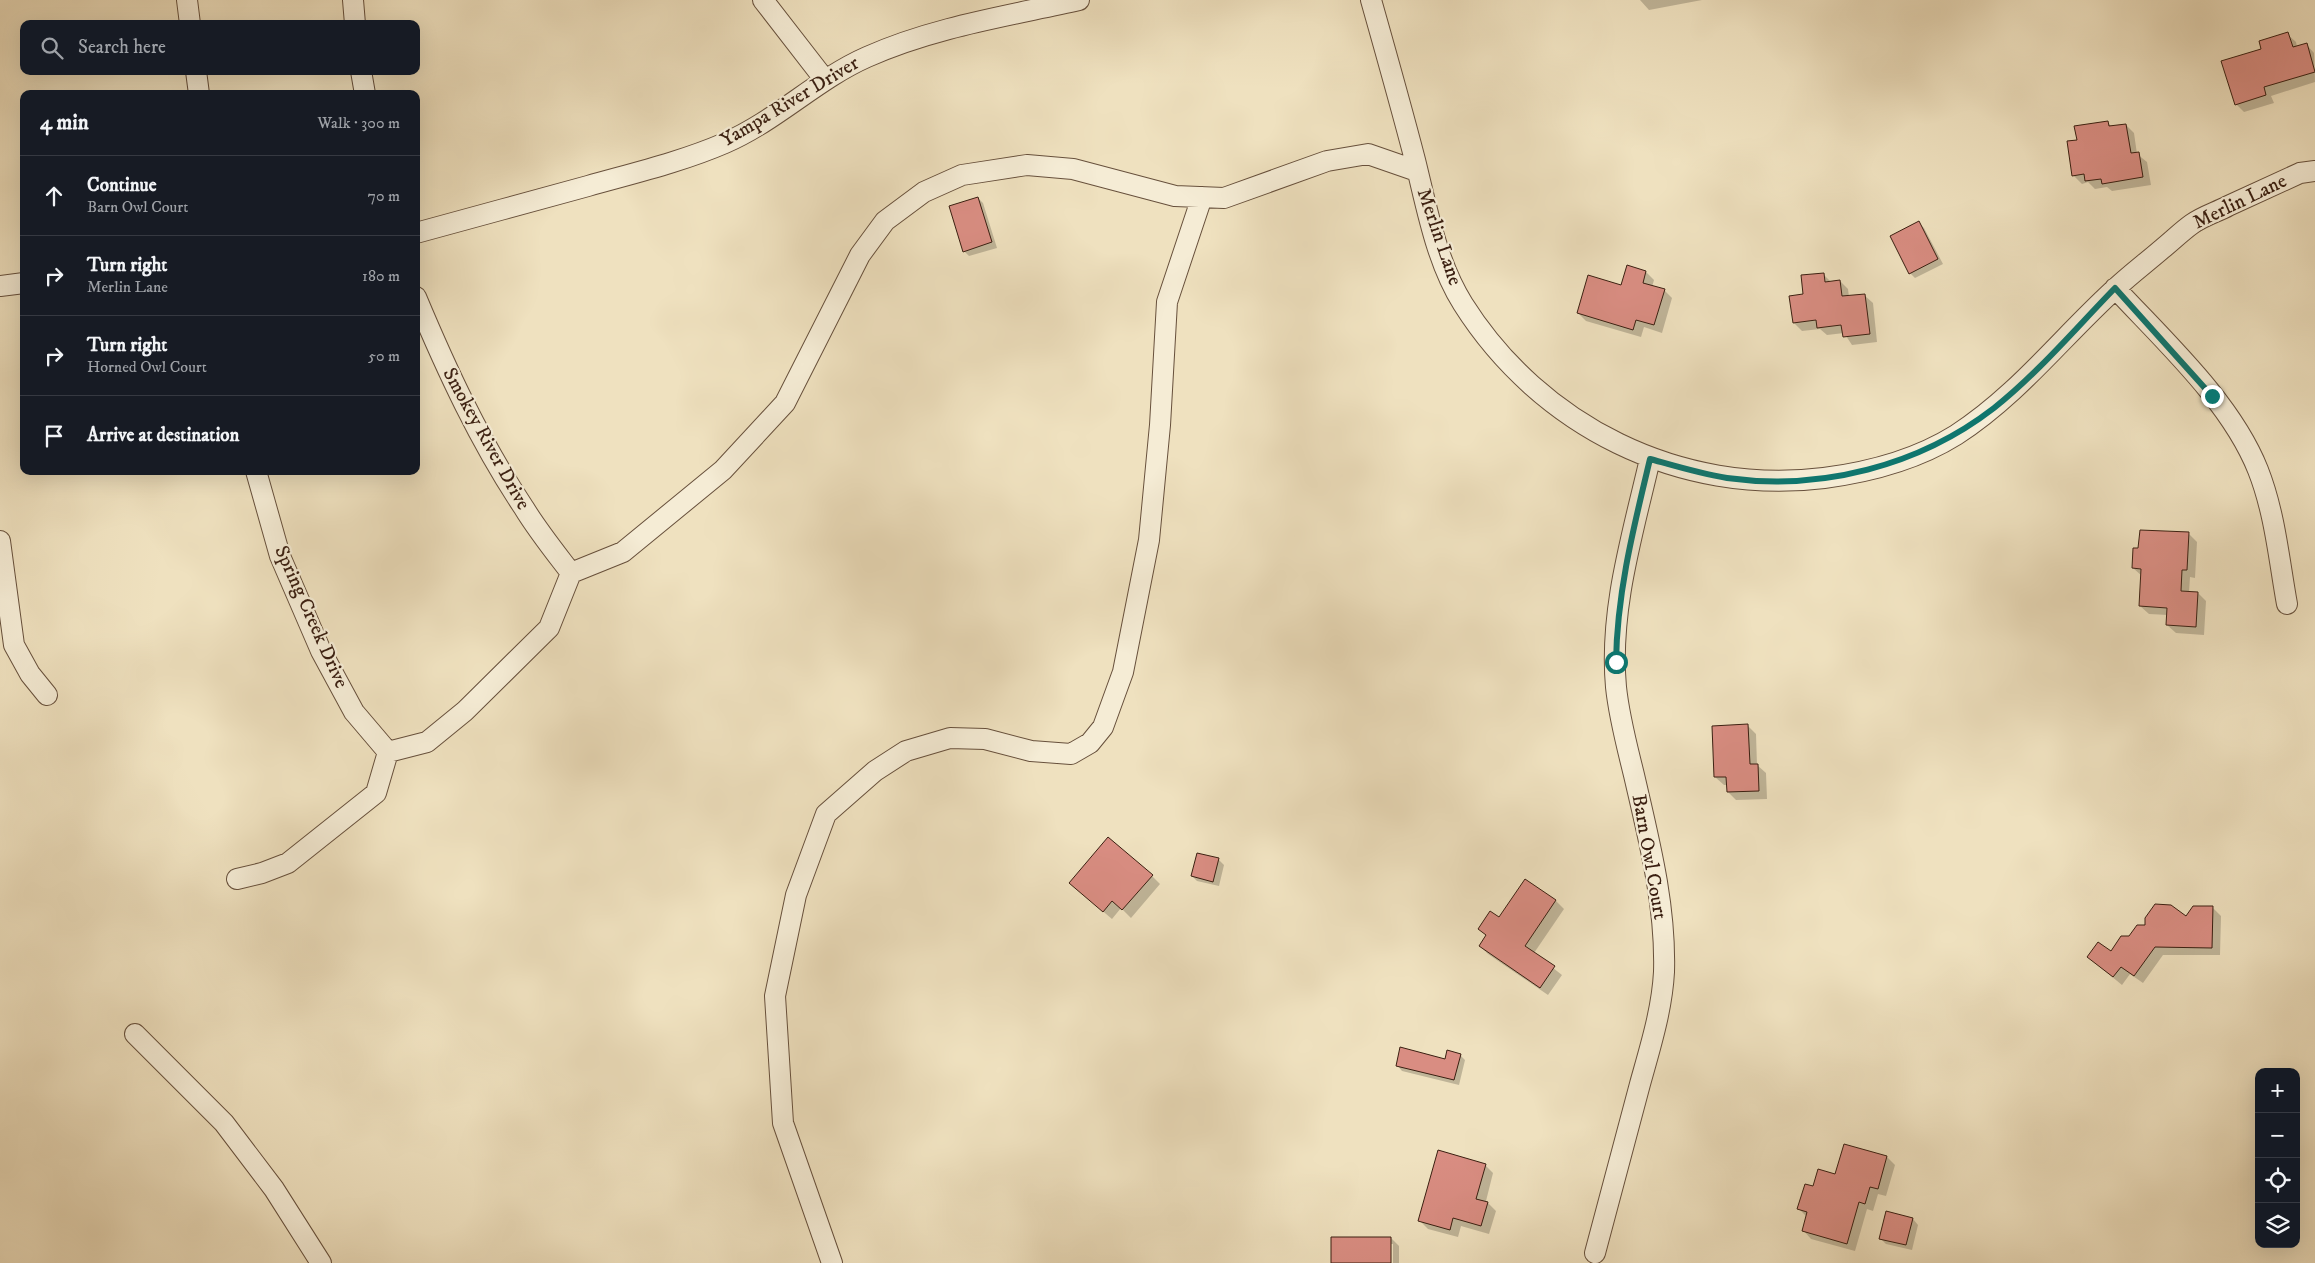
<!DOCTYPE html>
<meta charset="utf-8">
<style>
:root{--surface:#171b24;--page:#20242c;--text:#f1f3f6;--muted:#9ea1a6;--line:#363941}
body{margin:0;font-family:"IM FELL DW Pica",serif;background:var(--page);color:var(--text)}
.controls{position:absolute;right:15px;bottom:15px;display:grid;overflow:hidden;border-radius:10px;box-shadow:0 5px 20px #0002}
.controls button{width:45px;height:45px;display:grid;place-items:center;padding:0;border:0;border-bottom:1px solid var(--line);background:var(--surface);color:var(--text);font:25px sans-serif}
.stop{position:absolute;width:15px;height:15px;margin:-11px;border:4px solid #0f766e;border-radius:50%;background:#fff}
.stop.end{background:#0f766e;border-color:#fff;box-shadow:0 1px 5px #0008}
.list{margin:0;padding:0;list-style:none}
h2{display:flex;justify-content:space-between;align-items:center;height:65px;margin:0;padding:0 20px;font-size:21px}
h2 small{font-size:16px;font-weight:400;color:var(--muted)}
.list li{display:grid;grid-template-columns:32px 1fr auto;gap:15px;align-items:center;box-sizing:border-box;height:80px;padding:0 20px;border-top:1px solid var(--line)}
.list b{display:block;font-size:19px;white-space:nowrap}
.list p{margin:0;font-size:16px;white-space:nowrap;color:var(--muted)}
.list em{font-size:16px;font-style:normal;color:var(--muted)}
.icon{flex:none;width:28px;height:28px;fill:none;stroke:currentColor;stroke-width:2;stroke-linecap:round;stroke-linejoin:round}
.map{position:relative;flex:none;width:2315px;height:1263px;overflow:hidden}
.search{position:absolute;background:var(--surface);box-shadow:0 5px 20px #0002;left:20px;top:20px;width:400px;height:55px;display:flex;align-items:center;gap:12px;box-sizing:border-box;padding:0 18px;border-radius:10px;color:var(--muted);font-size:19px}
.panel{position:absolute;background:var(--surface);box-shadow:0 5px 20px #0002;left:20px;top:90px;width:400px;height:385px;border-radius:10px}
.map>svg:first-child{display:block}
.shadow{fill:#0003}
.building{fill:#d98d82;stroke:#3a1f11}
.lines{fill:none;stroke-linecap:round;stroke-linejoin:round}
.minor-casing{stroke:#67503c;stroke-width:22}
.minor{stroke:#f5ecd5;stroke-width:20}
.route{stroke:#0f766e;stroke-width:6}
.labels{text-anchor:middle;dominant-baseline:central;stroke-width:4.5;stroke-linejoin:round;paint-order:stroke}
.street-label{font-size:20px;fill:#3a1f11;stroke:#f5ecd5}
</style>
<div class="map">
<svg width="2315" height="1263" viewBox="0 0 2315 1263">
<rect width="100%" height="100%" fill="#efe1bf"/>
<filter id="stains"><feTurbulence type="fractalNoise" baseFrequency=".004" numOctaves="4"/><feColorMatrix values="0 0 0 0 .2 0 0 0 0 .09 0 0 0 0 .02 0 0 0 .5 -.17"/></filter>
<radialGradient id="worn" r=".72"><stop offset=".6" stop-color="#630" stop-opacity="0"/><stop offset="1" stop-color="#630" stop-opacity=".3"/></radialGradient>
<path class="shadow" d="M 1640,0 L 1702,0 L 1649,10 Z
M 2287,34 L 2296,42 L 2297,47 L 2306,44 L 2314,53 L 2315,82 L 2271,96 L 2274,103 L 2244,112 L 2236,104 L 2263,49 Z
M 2107,122 L 2112,127 L 2126,125 L 2134,133 L 2137,154 L 2147,162 L 2151,185 L 2112,191 L 2107,187 L 2095,189 L 2088,182 L 2082,184 L 2073,175 L 2078,141 Z
M 978,198 L 983,203 L 997,248 L 969,256 L 964,251 Z
M 1919,223 L 1924,228 L 1943,264 L 1915,278 L 1910,273 Z
M 1646,272 L 1654,280 L 1652,287 L 1664,290 L 1672,298 L 1662,333 L 1644,327 L 1641,337 L 1586,321 L 1578,313 Z
M 1823,274 L 1831,282 L 1840,281 L 1848,289 L 1849,297 L 1864,295 L 1873,303 L 1877,342 L 1852,345 L 1844,333 L 1827,335 L 1820,329 L 1802,331 L 1794,323 L 1805,295 Z
M 2189,534 L 2197,542 L 2195,578 L 2190,577 L 2189,592 L 2198,593 L 2206,601 L 2204,635 L 2176,633 L 2167,625 L 2168,615 L 2149,614 L 2140,606 L 2142,576 L 2133,568 L 2140,549 Z
M 1747,725 L 1756,734 L 1757,765 L 1766,773 L 1767,799 L 1736,800 L 1728,792 L 1728,785 L 1724,785 L 1715,777 Z
M 1218,859 L 1224,865 L 1219,886 L 1197,881 L 1192,876 Z
M 1152,876 L 1160,884 L 1131,918 L 1121,908 L 1112,919 L 1079,891 Z
M 1525,880 L 1556,901 L 1564,909 L 1534,953 L 1562,975 L 1548,995 L 1488,954 L 1480,946 L 1487,936 L 1479,929 L 1500,918 Z
M 2212,907 L 2221,916 L 2220,955 L 2163,955 L 2143,983 L 2130,974 L 2122,985 L 2088,957 L 2111,953 L 2147,926 L 2187,917 Z
M 1460,1055 L 1465,1060 L 1459,1085 L 1402,1071 L 1397,1065 L 1446,1060 Z
M 1887,1157 L 1895,1165 L 1886,1196 L 1878,1194 L 1873,1211 L 1867,1209 L 1855,1251 L 1811,1239 L 1803,1230 L 1807,1217 L 1799,1209 L 1814,1188 Z
M 1485,1165 L 1493,1173 L 1486,1201 L 1496,1211 L 1489,1234 L 1461,1226 L 1458,1237 L 1428,1229 L 1420,1221 Z
M 1887,1213 L 1913,1219 L 1918,1225 L 1912,1250 L 1886,1244 L 1880,1238 Z
M 1391,1238 L 1399,1246 L 1399,1263 L 1393,1263 L 1393,1244 L 1390,1244 L 1390,1263 L 1333,1263 Z"/>
<path class="building" d="M 2288,32 L 2293,47 L 2307,43 L 2315,72 L 2264,87 L 2266,95 L 2235,105 L 2221,61 L 2261,49 L 2259,41 Z
M 2108,121 L 2109,126 L 2126,124 L 2131,153 L 2139,152 L 2143,177 L 2102,184 L 2101,179 L 2085,181 L 2084,174 L 2072,176 L 2067,141 L 2077,140 L 2074,126 Z
M 978,197 L 992,242 L 963,252 L 949,206 Z
M 1919,221 L 1938,259 L 1909,274 L 1890,236 Z
M 1627,265 L 1646,271 L 1643,283 L 1665,289 L 1654,325 L 1636,320 L 1633,330 L 1577,313 L 1588,275 L 1621,285 Z
M 1824,273 L 1825,282 L 1840,280 L 1842,296 L 1865,294 L 1870,334 L 1843,337 L 1841,325 L 1817,328 L 1816,320 L 1793,323 L 1789,296 L 1803,294 L 1801,275 Z
M 2140,530 L 2189,532 L 2187,570 L 2182,570 L 2181,591 L 2198,592 L 2196,627 L 2166,625 L 2167,608 L 2139,606 L 2141,569 L 2132,568 L 2133,548 L 2138,548 Z
M 1748,724 L 1750,764 L 1758,764 L 1759,791 L 1727,792 L 1726,777 L 1714,777 L 1712,726 Z
M 1108,837 L 1153,875 L 1122,910 L 1112,901 L 1103,912 L 1069,883 Z
M 1197,853 L 1219,858 L 1213,882 L 1191,876 Z
M 1525,879 L 1556,900 L 1525,946 L 1555,966 L 1540,988 L 1479,946 L 1486,935 L 1478,929 L 1490,911 L 1499,917 Z
M 2155,904 L 2171,905 L 2186,916 L 2193,906 L 2213,906 L 2212,948 L 2155,947 L 2134,976 L 2121,967 L 2113,977 L 2087,957 L 2098,942 L 2111,951 L 2121,936 L 2129,936 L 2137,925 L 2145,925 L 2145,918 Z
M 1400,1047 L 1445,1059 L 1447,1050 L 1461,1054 L 1454,1080 L 1396,1066 Z
M 1844,1144 L 1887,1156 L 1878,1189 L 1870,1187 L 1865,1204 L 1859,1202 L 1847,1244 L 1802,1231 L 1807,1212 L 1797,1209 L 1805,1184 L 1813,1186 L 1818,1169 L 1835,1174 Z
M 1438,1150 L 1486,1164 L 1476,1199 L 1488,1202 L 1481,1226 L 1453,1218 L 1450,1230 L 1418,1221 Z
M 1886,1211 L 1913,1218 L 1906,1245 L 1879,1239 Z
M 1331,1237 L 1391,1237 L 1391,1263 L 1331,1263 Z"/>
<g class="lines">
<defs>
<path id="minor" d="M 187,0 L 190,24
M 353,0 L 355,24
M 763,0 L 825,80
M 1371,0 C 1386,53 1401,106 1415,160 C 1427,208 1436,261 1463,304 C 1540,426 1680,496 1824,478 C 1870,472 1916,460 1956,435 C 2018,395 2062,337 2116,288 C 2131,274 2147,262 2162,249 C 2172,241 2182,231 2192,224 C 2203,216 2217,212 2228,206 C 2252,195 2276,184 2300,173 L 2315,171
M 196,71 L 199,94
M 361,71 L 365,94
M 416,233 C 473,217 531,202 588,186 C 634,173 681,162 725,143 C 776,121 817,79 867,57 C 934,27 1008,16 1079,0
M 0,286 L 24,283
M 2115,288 C 2165,342 2231,402 2258,470 C 2275,513 2279,560 2287,604
M 416,297 C 447,371 480,442 524,508 C 538,531 555,552 571,573
M 256,471 L 280,556 L 321,651 L 354,712 L 388,752
M 0,541 L 14,645 L 30,674 L 47,695
M 237,879 L 262,873 L 288,863 L 376,793 L 388,752 L 427,742 L 465,711 L 549,628 L 571,573 L 623,552 L 723,470 L 785,403 L 860,255 L 885,221 L 924,192 L 962,175 L 1027,165 L 1073,169 L 1175,196 L 1224,198 L 1327,161 L 1368,154 L 1417,171
M 135,1034 L 224,1123 L 274,1189 L 321,1263
M 1595,1253 C 1610,1197 1625,1140 1640,1084 C 1650,1048 1662,1010 1664,972 C 1666,905 1649,840 1634,775 C 1627,746 1619,717 1616,687 C 1609,610 1633,533 1650,459
M 832,1263 L 783,1123 L 775,996 L 796,895 L 826,814 L 875,771 L 906,751 L 950,738 L 985,739 L 1031,751 L 1071,754 L 1090,743 L 1103,727 L 1123,672 L 1149,540 L 1160,425 L 1167,302 L 1202,197"/>
</defs>
<use href="#minor" class="minor-casing"/>
<use href="#minor" class="minor"/>
</g>
<g class="lines">
<path class="route" d="M 1616,662 C 1617,592 1634,526 1650,459 C 1675,466 1701,474 1727,478 C 1821,491 1919,466 1994,408 C 2038,373 2076,328 2115,288 L 2212,396"/>
</g>
<g class="labels">
<g class="street-label">
<text transform="translate(790 102) rotate(-31)">Yampa River Driver</text>
<text transform="translate(2240 202) rotate(-26)">Merlin Lane</text>
<text transform="translate(1439 237) rotate(71)">Merlin Lane</text>
<text transform="translate(486 439) rotate(61)">Smokey River Drive</text>
<text transform="translate(311 617) rotate(66)">Spring Creek Drive</text>
<text transform="translate(1649 857) rotate(80)">Barn Owl Court</text>
</g>
</g>
<rect width="100%" height="100%" filter="url(#stains)"/>
<rect width="100%" height="100%" fill="url(#worn)"/>
</svg>
<div class="controls">
<button>+</button>
<button>−</button>
<button><svg class="icon" aria-label="locate" viewBox="0 0 24 24"><circle cx="12" cy="12" r="6"/><path d="M12 2v4M12 18v4M2 12h4M18 12h4"/></svg></button>
<button><svg class="icon" aria-label="layers" viewBox="0 0 24 24"><path d="M12 4l9 5-9 5-9-5zM3 14l9 5 9-5"/></svg></button>
</div>
<div class="stop" style="left:1616px;top:662px"></div>
<div class="stop end" style="left:2212px;top:396px"></div>
<div class="search"><svg class="icon" aria-label="search" viewBox="0 0 24 24"><circle cx="10" cy="10" r="6"/><path d="M15 15l6 6"/></svg>Search here</div>
<section class="panel">
<h2>4 min<small>Walk · 300 m</small></h2>
<ul class="list">
<li><svg class="icon" aria-label="ahead" viewBox="0 0 24 24"><path d="M12 20V5M6 11l6-6 6 6"/></svg><div><b>Continue</b><p>Barn Owl Court</p></div><em>70 m</em></li>
<li><svg class="icon" aria-label="right" viewBox="0 0 24 24"><path d="M7 20v-9h11M14 6l5 5-5 5"/></svg><div><b>Turn right</b><p>Merlin Lane</p></div><em>180 m</em></li>
<li><svg class="icon" aria-label="right" viewBox="0 0 24 24"><path d="M7 20v-9h11M14 6l5 5-5 5"/></svg><div><b>Turn right</b><p>Horned Owl Court</p></div><em>50 m</em></li>
<li><svg class="icon" aria-label="arrive" viewBox="0 0 24 24"><path d="M6 21V4h12l-3 4 3 4H6"/></svg><div><b>Arrive at destination</b></div></li>
</ul>
</section>
</div>
